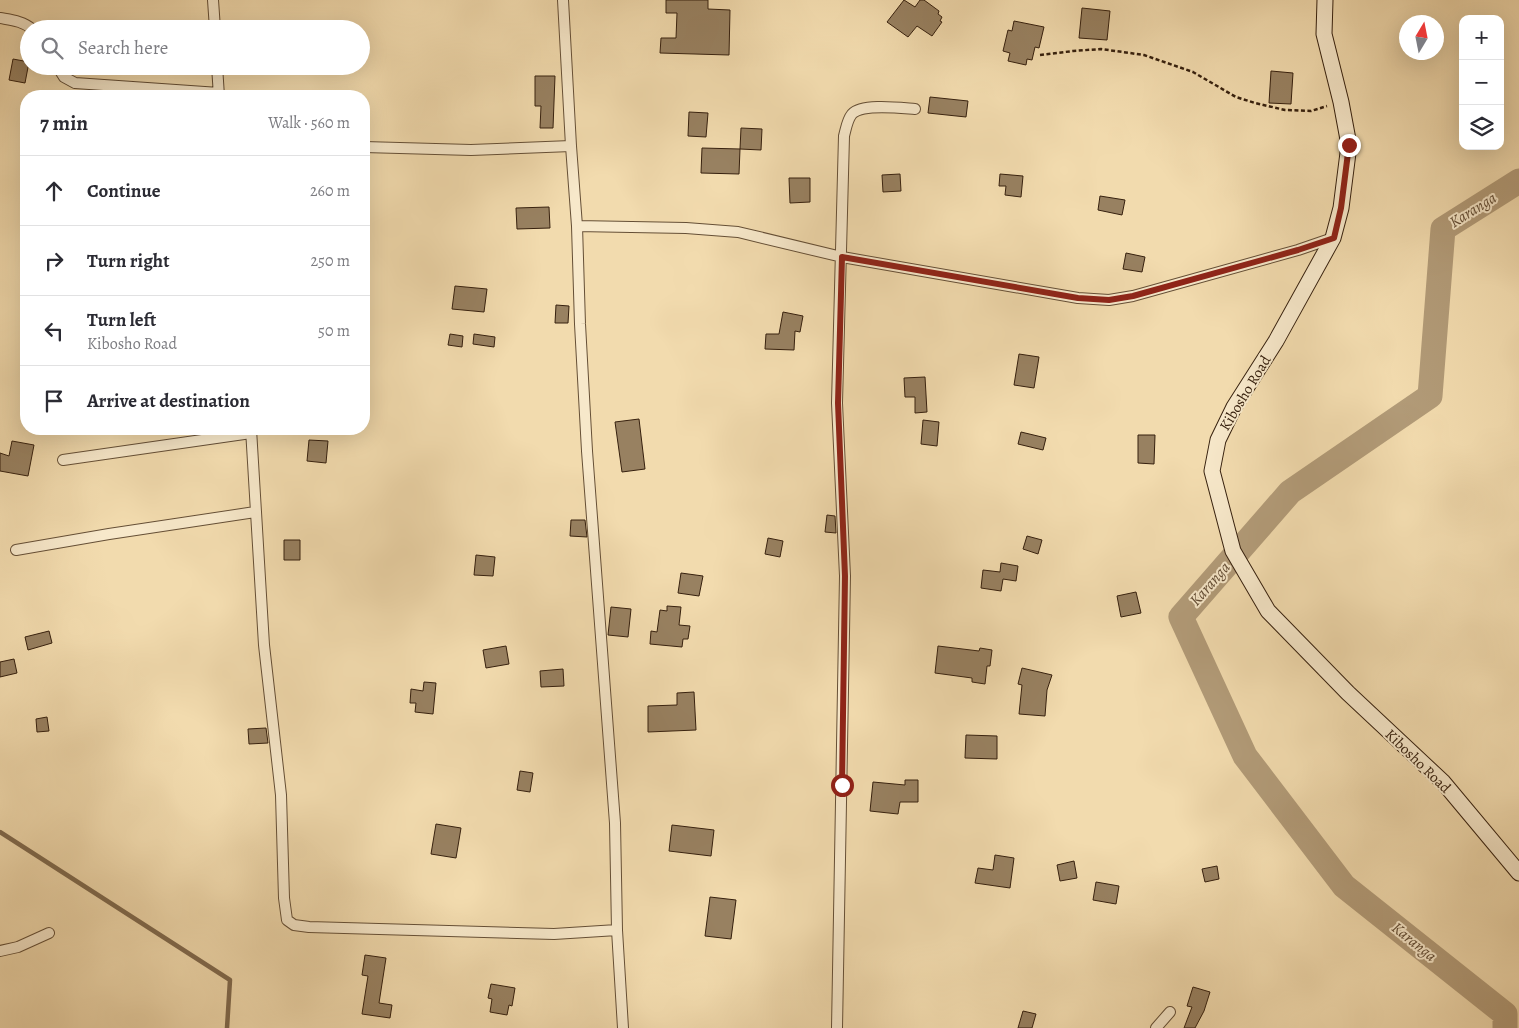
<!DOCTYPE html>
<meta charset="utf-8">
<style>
:root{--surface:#fff;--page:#f2f2f3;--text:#2b2b33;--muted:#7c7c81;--line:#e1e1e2}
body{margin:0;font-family:Alegreya,serif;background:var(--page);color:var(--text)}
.controls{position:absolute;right:15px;top:15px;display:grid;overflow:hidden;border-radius:10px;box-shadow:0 5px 20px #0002}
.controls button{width:45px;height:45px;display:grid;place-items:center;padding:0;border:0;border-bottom:1px solid var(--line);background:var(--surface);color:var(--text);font:25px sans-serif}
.compass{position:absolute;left:1399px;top:15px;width:45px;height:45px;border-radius:50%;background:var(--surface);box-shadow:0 5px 20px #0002;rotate:10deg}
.stop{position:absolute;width:15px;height:15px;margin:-11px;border:4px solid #8f2418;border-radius:50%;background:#fff}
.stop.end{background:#8f2418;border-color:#fff;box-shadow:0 1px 5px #0008}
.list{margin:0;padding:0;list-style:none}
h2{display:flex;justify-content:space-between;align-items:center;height:65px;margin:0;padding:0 20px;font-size:21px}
h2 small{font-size:16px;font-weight:400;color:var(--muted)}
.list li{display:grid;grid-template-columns:32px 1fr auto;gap:15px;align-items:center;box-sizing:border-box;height:70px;padding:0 20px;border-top:1px solid var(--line)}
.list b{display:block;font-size:19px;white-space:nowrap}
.list p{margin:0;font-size:16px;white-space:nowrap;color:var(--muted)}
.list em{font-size:16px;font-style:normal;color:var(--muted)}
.icon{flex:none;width:28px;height:28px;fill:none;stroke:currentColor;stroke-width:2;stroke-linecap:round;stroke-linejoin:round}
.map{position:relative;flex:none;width:1519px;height:1028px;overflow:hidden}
.search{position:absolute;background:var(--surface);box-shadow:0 5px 20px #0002;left:20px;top:20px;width:350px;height:55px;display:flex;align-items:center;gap:12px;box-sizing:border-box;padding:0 18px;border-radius:28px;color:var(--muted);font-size:19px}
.panel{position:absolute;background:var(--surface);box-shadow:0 5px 20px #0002;left:20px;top:90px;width:350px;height:345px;border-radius:20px}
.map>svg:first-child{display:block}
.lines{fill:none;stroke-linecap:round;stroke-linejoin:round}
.stream{stroke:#806a4e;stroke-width:4.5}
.river{stroke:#b29b78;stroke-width:25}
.building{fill:#988161;stroke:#36200e}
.street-casing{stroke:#654f36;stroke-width:12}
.secondary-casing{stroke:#36200e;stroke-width:17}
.path{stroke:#36200e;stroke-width:2.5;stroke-dasharray:4 2.5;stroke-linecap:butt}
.street{stroke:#f7e8ca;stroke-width:10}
.secondary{stroke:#f7e8ca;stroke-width:15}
.route{stroke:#8f2418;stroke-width:6}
.labels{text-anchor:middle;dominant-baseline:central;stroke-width:4;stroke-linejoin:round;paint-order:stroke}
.street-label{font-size:15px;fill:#36200e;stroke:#f7e8ca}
.water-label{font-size:16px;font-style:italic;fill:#614b33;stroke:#f7e8ca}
</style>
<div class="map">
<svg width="1519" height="1028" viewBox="0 0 1519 1028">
<rect width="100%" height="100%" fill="#f2dbae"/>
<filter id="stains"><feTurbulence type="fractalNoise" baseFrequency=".004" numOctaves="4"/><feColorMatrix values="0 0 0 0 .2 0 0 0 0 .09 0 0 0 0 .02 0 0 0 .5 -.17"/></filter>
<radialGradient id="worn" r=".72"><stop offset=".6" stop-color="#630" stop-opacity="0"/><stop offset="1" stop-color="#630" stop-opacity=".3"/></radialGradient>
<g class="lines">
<path class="stream" d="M 0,832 L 230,980 L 227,1028"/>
<path class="river" d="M 1505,1028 L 1505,1014 L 1344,886 L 1245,756 L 1181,617 L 1290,492 L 1430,396 L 1443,229 L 1519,181"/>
</g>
<path class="building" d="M 666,0 L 708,0 L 708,9 L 730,10 L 729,55 L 660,53 L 661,38 L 676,38 L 677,13 L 666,13 Z
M 904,0 L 915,7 L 920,0 L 924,0 L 939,11 L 938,14 L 942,17 L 940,21 L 942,22 L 932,36 L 917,26 L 908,37 L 887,22 Z
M 1082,8 L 1110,11 L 1107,40 L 1079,38 Z
M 1014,21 L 1044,27 L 1039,48 L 1035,47 L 1032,60 L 1027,59 L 1026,65 L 1008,61 L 1010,53 L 1003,51 L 1008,30 L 1012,31 Z
M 13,59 L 29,62 L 25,83 L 9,80 Z
M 1271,71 L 1293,73 L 1291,104 L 1269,103 Z
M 535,76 L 555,76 L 553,128 L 540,128 L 541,106 L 535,106 Z
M 930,97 L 968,101 L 966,117 L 928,113 Z
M 689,112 L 708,113 L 706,137 L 688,136 Z
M 741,128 L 762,129 L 761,150 L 740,149 Z
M 702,148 L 740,149 L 739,174 L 701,173 Z
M 900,174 L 901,191 L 883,192 L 882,175 Z
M 1000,174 L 1023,176 L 1021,197 L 1005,195 L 1006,186 L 999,186 Z
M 789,178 L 810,178 L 810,202 L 790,203 Z
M 1100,196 L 1125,200 L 1122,215 L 1098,210 Z
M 549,207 L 550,228 L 517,229 L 516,208 Z
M 1126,253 L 1145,257 L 1142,272 L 1123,269 Z
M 455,286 L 487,289 L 484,312 L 452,309 Z
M 556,305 L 569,306 L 568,323 L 555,323 Z
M 783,312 L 803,316 L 800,332 L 795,331 L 794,350 L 765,349 L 766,334 L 779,334 Z
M 450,334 L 463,336 L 462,347 L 448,345 Z
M 474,334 L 495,337 L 494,347 L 473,344 Z
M 1019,354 L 1039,357 L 1034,388 L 1014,385 Z
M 925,377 L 927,412 L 915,413 L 915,397 L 905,397 L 904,378 Z
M 639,419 L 645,469 L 622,472 L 615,422 Z
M 923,420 L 939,422 L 937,446 L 921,444 Z
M 1021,432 L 1046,438 L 1043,450 L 1018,444 Z
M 1138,435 L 1155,435 L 1154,464 L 1138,463 Z
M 309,440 L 328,441 L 326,463 L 307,461 Z
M 12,441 L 34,445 L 28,476 L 0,471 L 0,453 L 9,456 Z
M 827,515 L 835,516 L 836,533 L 825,532 Z
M 571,520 L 585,520 L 587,537 L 570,536 Z
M 1027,536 L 1042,540 L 1038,554 L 1023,549 Z
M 768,538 L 783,541 L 780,557 L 765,554 Z
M 284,540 L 300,540 L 300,560 L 284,560 Z
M 476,555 L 495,557 L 493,576 L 474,575 Z
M 1001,563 L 1018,566 L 1016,581 L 1003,579 L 1001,591 L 981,588 L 983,570 L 1000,572 Z
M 681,573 L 703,576 L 699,596 L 678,593 Z
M 1136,592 L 1141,613 L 1121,617 L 1117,596 Z
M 667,606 L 681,607 L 679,625 L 690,626 L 688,639 L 683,639 L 682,647 L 650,644 L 651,631 L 657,632 L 660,610 L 667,611 Z
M 611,607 L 631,609 L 628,637 L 608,635 Z
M 49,631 L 52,643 L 28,650 L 25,637 Z
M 506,646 L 509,664 L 486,668 L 483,650 Z
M 938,646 L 979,651 L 980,648 L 992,650 L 990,666 L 987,666 L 985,684 L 972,682 L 972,678 L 935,673 Z
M 14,659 L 17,673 L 0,677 L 0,662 Z
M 1022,668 L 1052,675 L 1047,690 L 1045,716 L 1019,714 L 1022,685 L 1018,684 Z
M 563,669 L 564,686 L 541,687 L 540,671 Z
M 424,682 L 436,683 L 433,714 L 415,712 L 416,703 L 410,703 L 411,689 L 423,691 Z
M 694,692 L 696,730 L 648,732 L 648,706 L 677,705 L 677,693 Z
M 47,717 L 49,731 L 37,732 L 36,719 Z
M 266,728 L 268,743 L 249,744 L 248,729 Z
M 966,735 L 997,736 L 997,759 L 965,758 Z
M 520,771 L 533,773 L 530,792 L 517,790 Z
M 905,780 L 918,780 L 918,802 L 900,802 L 898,814 L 870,811 L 873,782 L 905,785 Z
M 436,824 L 461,828 L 456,858 L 431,854 Z
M 672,825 L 714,830 L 711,856 L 669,851 Z
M 995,855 L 1014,858 L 1010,888 L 975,883 L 978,868 L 993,870 Z
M 1074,861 L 1077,878 L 1060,881 L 1057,865 Z
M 1217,866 L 1219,879 L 1205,882 L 1202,869 Z
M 1096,882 L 1119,886 L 1116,904 L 1093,900 Z
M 710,897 L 736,900 L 731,939 L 705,936 Z
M 365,955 L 386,958 L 379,1003 L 392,1005 L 390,1018 L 362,1014 L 368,976 L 362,975 Z
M 491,984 L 515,988 L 512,1006 L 509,1005 L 507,1015 L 490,1012 L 492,999 L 488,998 Z
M 1193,987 L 1210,992 L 1204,1011 L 1195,1028 L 1184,1028 L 1192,1007 L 1187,1006 Z
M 1023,1011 L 1036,1014 L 1032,1028 L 1018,1028 Z"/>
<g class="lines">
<defs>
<path id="street" d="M 213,0 L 215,29
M 563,0 L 571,146 L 577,226 L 580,324 L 587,451 L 615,823 L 617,930 L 623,1028
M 0,18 C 11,20 23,21 32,29
M 57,66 L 64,77 L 75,83 L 219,93
M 217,66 L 219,96
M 364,147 L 471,150 L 571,146
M 577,226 L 686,228 L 738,232 L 842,257 L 1078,298 L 1109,300 L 1133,296 L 1298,250 L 1333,238
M 251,429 L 264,645 L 281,795 L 284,898 L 287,920 L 294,925 L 309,927 L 554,934 L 617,930
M 63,460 L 251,433
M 16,550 L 109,534 L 255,512
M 0,951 L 18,947 L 49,933
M 837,1028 L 845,576 L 837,403 L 844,136 C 846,129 847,120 852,114 C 862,103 901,108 915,109
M 1156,1028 L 1170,1012"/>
<path id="secondary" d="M 1325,0 L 1324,34 L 1341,102 L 1349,145 L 1341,208 L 1333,238 L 1276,341 L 1234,407 L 1218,440 L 1212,471 L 1233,551 L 1268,611 L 1348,693 L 1443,782 L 1519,873"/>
</defs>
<use href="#street" class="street-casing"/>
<use href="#secondary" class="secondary-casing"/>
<path class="path" d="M 1040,55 L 1073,51 L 1101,49 L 1144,55 L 1193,72 L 1236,97 L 1255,103 L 1285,110 L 1311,111 L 1327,106"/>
<use href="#street" class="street"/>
<use href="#secondary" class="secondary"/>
</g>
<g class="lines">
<path class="route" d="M 842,785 L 845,576 L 838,403 L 842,257 L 1078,298 L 1109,300 L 1133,296 L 1298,250 L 1334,238 L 1341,208 L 1349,145"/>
</g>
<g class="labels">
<g class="street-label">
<text transform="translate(1245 393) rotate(-59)">Kibosho Road</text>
<text transform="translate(1418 761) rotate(44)">Kibosho Road</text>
</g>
<g class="water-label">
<text transform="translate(1473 210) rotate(-32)">Karanga</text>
<text transform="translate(1210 584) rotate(-49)">Karanga</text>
<text transform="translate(1414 942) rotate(39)">Karanga</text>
</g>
</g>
<rect width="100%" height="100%" filter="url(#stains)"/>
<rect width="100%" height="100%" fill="url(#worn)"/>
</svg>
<div class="controls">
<button>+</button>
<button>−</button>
<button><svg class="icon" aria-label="layers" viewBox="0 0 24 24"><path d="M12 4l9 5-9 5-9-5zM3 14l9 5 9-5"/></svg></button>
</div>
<svg class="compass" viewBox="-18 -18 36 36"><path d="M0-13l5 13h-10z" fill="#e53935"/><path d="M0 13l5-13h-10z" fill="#7c7c81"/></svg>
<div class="stop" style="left:842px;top:785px"></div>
<div class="stop end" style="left:1349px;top:145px"></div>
<div class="search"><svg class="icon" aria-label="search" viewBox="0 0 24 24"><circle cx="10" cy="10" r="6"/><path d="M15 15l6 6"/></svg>Search here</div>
<section class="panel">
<h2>7 min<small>Walk · 560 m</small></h2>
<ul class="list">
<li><svg class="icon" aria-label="ahead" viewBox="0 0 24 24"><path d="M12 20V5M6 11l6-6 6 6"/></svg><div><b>Continue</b></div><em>260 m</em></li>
<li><svg class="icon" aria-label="right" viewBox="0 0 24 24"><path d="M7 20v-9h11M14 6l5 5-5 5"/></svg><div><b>Turn right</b></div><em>250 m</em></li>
<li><svg class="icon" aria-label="left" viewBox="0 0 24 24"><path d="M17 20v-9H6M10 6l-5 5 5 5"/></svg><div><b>Turn left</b><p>Kibosho Road</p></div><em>50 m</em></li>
<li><svg class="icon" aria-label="arrive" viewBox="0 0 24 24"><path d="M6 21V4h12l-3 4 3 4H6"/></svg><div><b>Arrive at destination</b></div></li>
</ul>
</section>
</div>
